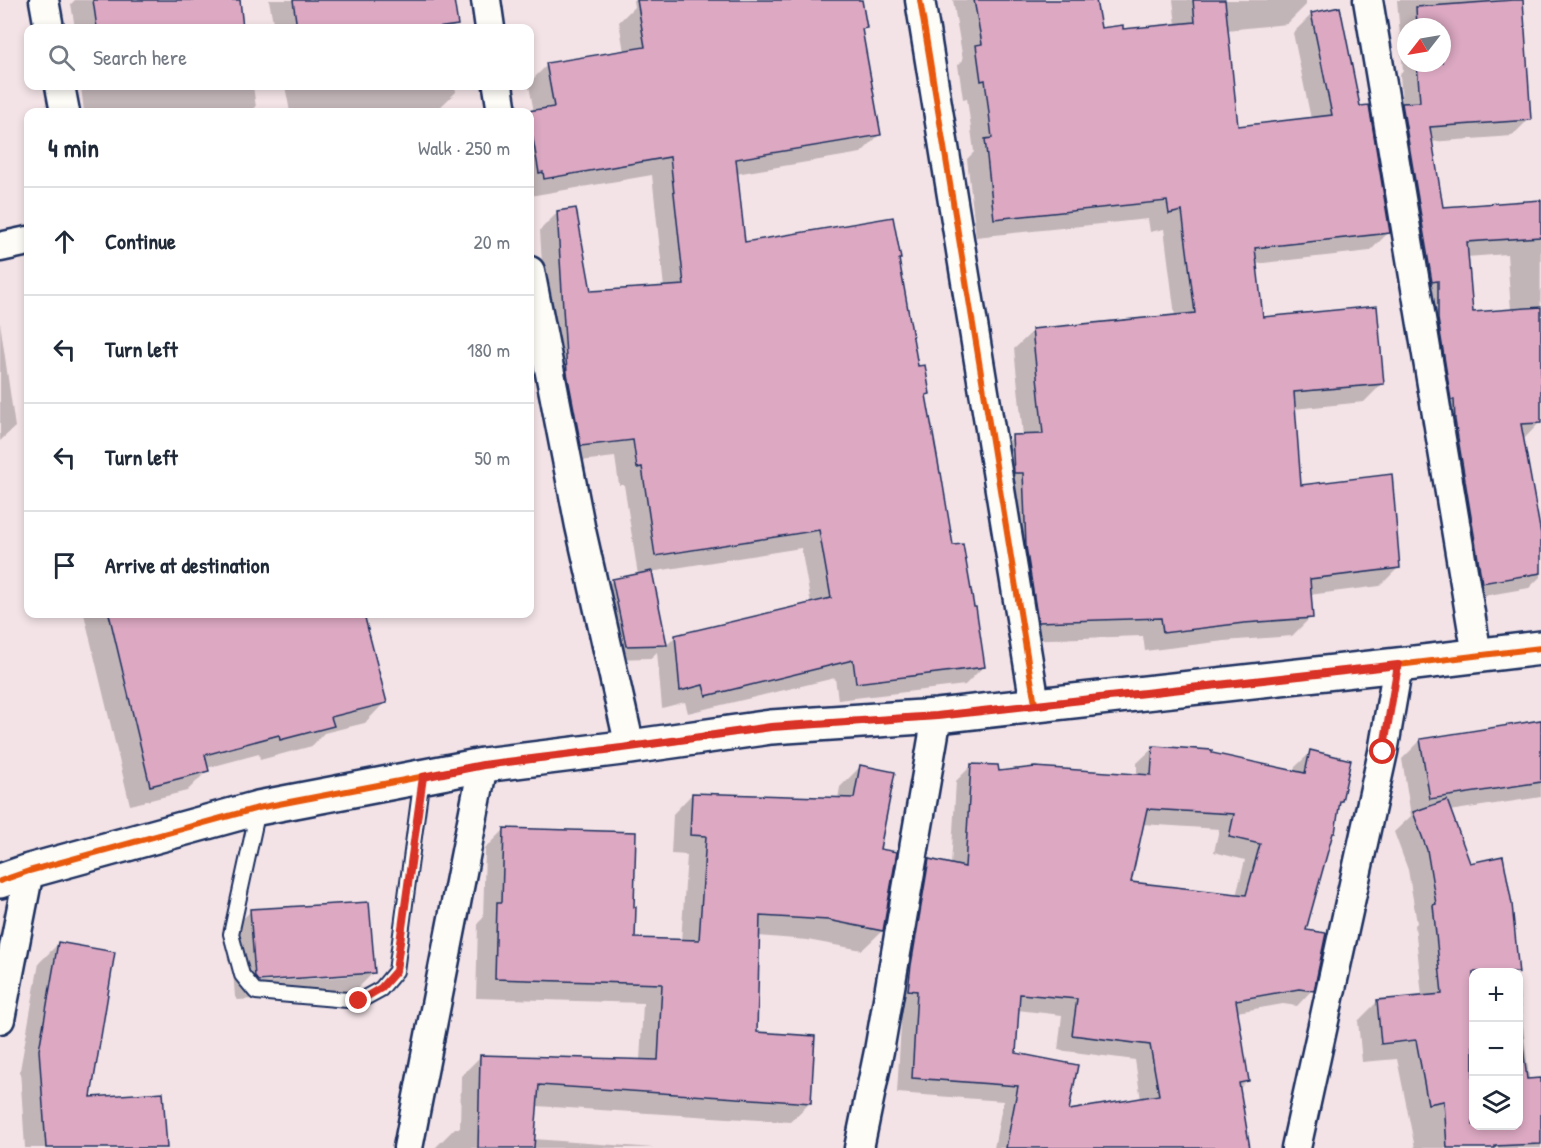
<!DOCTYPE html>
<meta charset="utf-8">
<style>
:root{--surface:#fff;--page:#f6f6f7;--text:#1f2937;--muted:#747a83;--line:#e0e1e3}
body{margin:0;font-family:"Patrick Hand",sans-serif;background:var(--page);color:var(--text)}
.controls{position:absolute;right:18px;bottom:18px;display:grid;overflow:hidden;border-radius:12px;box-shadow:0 3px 9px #0003}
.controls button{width:54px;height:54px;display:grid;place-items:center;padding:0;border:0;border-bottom:2px solid var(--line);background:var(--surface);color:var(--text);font:30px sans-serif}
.compass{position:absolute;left:1397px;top:18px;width:54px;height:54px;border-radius:50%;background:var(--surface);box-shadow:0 3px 9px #0003;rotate:239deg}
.stop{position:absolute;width:18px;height:18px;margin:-14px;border:4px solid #d93025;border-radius:50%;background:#fff}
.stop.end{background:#d93025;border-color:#fff;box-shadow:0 2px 6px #0008}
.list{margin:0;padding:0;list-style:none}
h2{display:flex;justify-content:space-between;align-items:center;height:78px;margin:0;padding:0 24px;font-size:26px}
h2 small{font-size:20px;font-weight:400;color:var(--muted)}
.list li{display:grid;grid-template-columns:39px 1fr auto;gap:18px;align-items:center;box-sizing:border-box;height:108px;padding:0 24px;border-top:2px solid var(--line)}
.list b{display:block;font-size:22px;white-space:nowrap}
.list em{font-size:20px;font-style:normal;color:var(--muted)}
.icon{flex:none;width:33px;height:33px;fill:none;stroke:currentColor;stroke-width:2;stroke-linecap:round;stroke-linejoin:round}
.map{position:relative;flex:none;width:1541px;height:1148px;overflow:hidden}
.search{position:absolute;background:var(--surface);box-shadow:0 3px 9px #0003;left:24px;top:24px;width:510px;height:66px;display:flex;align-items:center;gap:15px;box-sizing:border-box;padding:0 21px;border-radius:12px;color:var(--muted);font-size:22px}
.panel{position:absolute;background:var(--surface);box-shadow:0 3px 9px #0003;left:24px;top:108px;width:510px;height:510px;border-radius:12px}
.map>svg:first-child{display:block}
.shadow{fill:#0003;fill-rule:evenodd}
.building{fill:#dca8c2;stroke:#1b2f5e;stroke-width:1.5;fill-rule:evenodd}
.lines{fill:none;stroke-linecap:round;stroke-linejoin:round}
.service-casing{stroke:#1b2f5e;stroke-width:18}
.minor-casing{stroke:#1b2f5e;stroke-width:33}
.tertiary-casing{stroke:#1b2f5e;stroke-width:38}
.service{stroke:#fdfcf7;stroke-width:14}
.minor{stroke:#fdfcf7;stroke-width:28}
.tertiary{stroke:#fdfcf7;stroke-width:33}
.cycleway-casing{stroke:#fdfcf7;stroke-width:10}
.cycleway{stroke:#e8590c;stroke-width:6}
.route{stroke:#d93025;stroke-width:8}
</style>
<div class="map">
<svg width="1541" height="1148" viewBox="0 0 1541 1148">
<rect width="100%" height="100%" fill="#f3e3e7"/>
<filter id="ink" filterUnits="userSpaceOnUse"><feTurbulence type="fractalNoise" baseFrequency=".0167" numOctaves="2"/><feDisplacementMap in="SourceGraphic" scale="12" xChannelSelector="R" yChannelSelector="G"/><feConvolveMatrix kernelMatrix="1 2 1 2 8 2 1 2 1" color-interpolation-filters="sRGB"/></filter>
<g filter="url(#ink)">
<path class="shadow" d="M 75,0 L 240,0 L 244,28 L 75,28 L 71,4 Z
M 269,0 L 452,0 L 456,25 L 452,28 L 274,28 Z
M 633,0 L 860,0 L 865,28 L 861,32 L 879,135 L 861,153 L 736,174 L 744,244 L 898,260 L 916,368 L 928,394 L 925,397 L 952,547 L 983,667 L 965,685 L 838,700 L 835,678 L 688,713 L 685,702 L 662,708 L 657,652 L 651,658 L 612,659 L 599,594 L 613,580 L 638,575 L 624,485 L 619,485 L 615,457 L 563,463 L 549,392 L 540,230 L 558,212 L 590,292 L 664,288 L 652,175 L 530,196 L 530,113 L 534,112 L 529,86 L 530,82 L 547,65 L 624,52 L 619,22 L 634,7 ZM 801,548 L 811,604 L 676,636 L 665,647 L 650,572 Z
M 953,0 L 1095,0 L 1100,30 L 1122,31 L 1176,25 L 1173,0 L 1306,0 L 1306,5 L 1287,24 L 1227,30 L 1237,127 L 1311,119 L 1293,33 L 1312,14 L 1359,107 L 1388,233 L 1370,251 L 1255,264 L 1262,319 L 1383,383 L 1364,402 L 1294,409 L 1300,487 L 1399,567 L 1380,586 L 1309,595 L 1311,617 L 1292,636 L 1224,641 L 1145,651 L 1143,636 L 1020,640 L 994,455 L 1013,437 L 1023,436 L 1014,349 L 1033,331 L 1175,316 L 1164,229 L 1150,232 L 1148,219 L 976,237 L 967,159 L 974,152 L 967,98 L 963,99 L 958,65 L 963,60 Z
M 1397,0 L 1520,0 L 1529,119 L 1512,136 L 1431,142 L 1442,208 L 1541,201 L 1540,422 L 1523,440 L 1541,543 L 1541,576 L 1529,588 L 1466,599 L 1386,121 L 1402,104 L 1400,74 L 1403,71 ZM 1406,27 L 1442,27 L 1442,63 L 1406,63 ZM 1507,254 L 1511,311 L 1471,314 L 1467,257 Z
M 81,86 L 253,86 L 256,107 L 250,112 L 84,112 Z
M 285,86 L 455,86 L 456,92 L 435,112 L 290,112 Z
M 0,322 L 15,427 L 0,441 Z
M 84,614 L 362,614 L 385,702 L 365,723 L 324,733 L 312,746 L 260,760 L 259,754 L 207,768 L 207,771 L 187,791 L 130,805 Z
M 1541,722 L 1541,797 L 1449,811 L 1469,864 L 1510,905 L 1517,972 L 1474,972 L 1474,1126 L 1518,1126 L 1518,982 L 1535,1130 L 1541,1130 L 1541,1148 L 1415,1148 L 1397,1059 L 1362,1062 L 1358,1021 L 1377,1002 L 1422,997 L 1415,925 L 1417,923 L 1408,870 L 1394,832 L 1411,816 L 1402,759 L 1421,740 Z
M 1153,748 L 1211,754 L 1294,772 L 1295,767 L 1311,752 L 1341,800 L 1338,803 L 1334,833 L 1331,835 L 1304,932 L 1312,990 L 1297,1006 L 1283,1004 L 1237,1012 L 1248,1080 L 1239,1089 L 1248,1148 L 994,1148 L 1003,1101 L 897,1093 L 902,1006 L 893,1005 L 914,876 L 929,861 L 951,865 L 956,781 L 972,765 L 997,772 L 1137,775 L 1137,763 ZM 1142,824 L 1219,829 L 1214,852 L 1245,860 L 1236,896 L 1130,884 ZM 1017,1010 L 1062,1015 L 1058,1050 L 1135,1060 L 1141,1100 L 1068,1111 L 1014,1054 Z
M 860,767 L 879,850 L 882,931 L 862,950 L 807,940 L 758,936 L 756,1033 L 810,1103 L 790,1122 L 536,1106 L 534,1139 L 654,1148 L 435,1148 L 455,1128 L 460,1128 L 461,1076 L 481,1056 L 640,1061 L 643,1003 L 476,998 L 478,923 L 483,918 L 485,849 L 505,829 L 633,939 L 681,941 L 687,855 L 671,854 L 673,814 L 692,794 L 838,799 L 840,787 Z
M 251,911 L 373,973 L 353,993 L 238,1000 L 235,997 L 230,931 ZM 354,973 L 354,976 L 251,983 L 251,980 Z
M 59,943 L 89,1099 L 165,1148 L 25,1148 L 20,1070 L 39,963 Z"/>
<path class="building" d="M 93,0 L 240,0 L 243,28 L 97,28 Z
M 293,0 L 454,0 L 458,25 L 436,28 L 297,28 Z
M 637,0 L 862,0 L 867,28 L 862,29 L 881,135 L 736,159 L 745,242 L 893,217 L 901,259 L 899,259 L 918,366 L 925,365 L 930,394 L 926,395 L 940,473 L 941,473 L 953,545 L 963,544 L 974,607 L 976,607 L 985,667 L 856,683 L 853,660 L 706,696 L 703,685 L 680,691 L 675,635 L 831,598 L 819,530 L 655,556 L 642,467 L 637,468 L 633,440 L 581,446 L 567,373 L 557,211 L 576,208 L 591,291 L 684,285 L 670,157 L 544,179 L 543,172 L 539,173 L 530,122 L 530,112 L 528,111 L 554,107 L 546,63 L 645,47 Z
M 974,0 L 1096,0 L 1101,28 L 1123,25 L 1123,29 L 1195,22 L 1193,0 L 1225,0 L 1238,126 L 1332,115 L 1311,13 L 1340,7 L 1360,106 L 1369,105 L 1390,233 L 1255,248 L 1263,317 L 1377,306 L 1384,384 L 1294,392 L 1301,485 L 1392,474 L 1400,568 L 1310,579 L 1313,618 L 1244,623 L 1163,633 L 1161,618 L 1038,622 L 1026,546 L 1023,473 L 1014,473 L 1012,435 L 1043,434 L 1032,329 L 1195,313 L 1182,211 L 1169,214 L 1167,201 L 994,219 L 985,139 L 992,138 L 985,80 L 981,81 L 976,45 L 982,44 Z
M 1513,0 L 1523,0 L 1531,120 L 1430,127 L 1443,207 L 1541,200 L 1541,237 L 1467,242 L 1473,312 L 1541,307 L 1541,423 L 1521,424 L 1541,534 L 1541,573 L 1482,583 L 1455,420 L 1454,400 L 1451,400 L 1438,319 L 1438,281 L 1432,282 L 1402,103 L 1420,102 L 1417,63 L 1442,63 L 1442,27 L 1417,27 L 1416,7 Z
M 652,571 L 667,645 L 626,646 L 612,579 Z
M 109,614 L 364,614 L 387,703 L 331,717 L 334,726 L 280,740 L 279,735 L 205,755 L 209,771 L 150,786 Z
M 1541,720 L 1541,782 L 1430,799 L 1420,739 Z
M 1153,746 L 1212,750 L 1212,753 L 1305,773 L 1310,750 L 1351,760 L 1342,801 L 1340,801 L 1335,833 L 1333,833 L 1306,930 L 1326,933 L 1314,991 L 1299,989 L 1236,1000 L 1249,1081 L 1239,1083 L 1250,1148 L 1006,1148 L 1018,1086 L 912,1078 L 917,991 L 908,990 L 911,965 L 929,859 L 965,867 L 971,764 L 998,765 L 999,771 L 1035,767 L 1151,775 ZM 1147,809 L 1234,814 L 1229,837 L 1260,844 L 1246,895 L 1131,882 ZM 1020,994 L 1077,999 L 1072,1035 L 1150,1045 L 1159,1095 L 1069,1110 L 1078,1065 L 1016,1053 Z
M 860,765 L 895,772 L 880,849 L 897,852 L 883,931 L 828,920 L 760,916 L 757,1032 L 815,1036 L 811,1103 L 539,1085 L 534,1148 L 478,1148 L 480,1055 L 658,1060 L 662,984 L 495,979 L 497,902 L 502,902 L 504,828 L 636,832 L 634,907 L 636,907 L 635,938 L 699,940 L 706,836 L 690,835 L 692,793 L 854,798 Z
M 1447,800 L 1470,863 L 1503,856 L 1512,904 L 1519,974 L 1518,972 L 1473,972 L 1473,1125 L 1518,1125 L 1518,1008 L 1527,1079 L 1541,1078 L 1541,1144 L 1495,1146 L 1495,1148 L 1447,1148 L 1444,1101 L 1428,1104 L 1416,1040 L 1381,1044 L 1377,1000 L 1442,994 L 1433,905 L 1436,904 L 1427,850 L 1413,812 Z
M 369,902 L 375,973 L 258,981 L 255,977 L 250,909 Z
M 58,942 L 115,952 L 91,1097 L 163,1092 L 167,1148 L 46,1148 L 39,1050 Z"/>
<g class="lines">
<defs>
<path id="service" d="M 258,810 L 231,934 L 242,975 L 256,992 L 359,1001 L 381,989 L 396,971 L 422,777"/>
<path id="minor" d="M 44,0 L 49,28
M 486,0 L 490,28
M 920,0 L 1035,704
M 1368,0 L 1477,655
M 60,86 L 65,112
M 498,86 L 502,112
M 0,247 L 28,241
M 530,271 L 580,526 L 630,747
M 0,1019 L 29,871
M 408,1148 L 483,765
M 859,1148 L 879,1051 L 937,716
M 1296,1148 L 1383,752 L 1398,665"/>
<path id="tertiary" d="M 0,881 L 29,871 L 258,808 L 483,765 L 630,747 L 771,727 L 937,716 L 1398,665 L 1541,648"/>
</defs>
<use href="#service" class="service-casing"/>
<use href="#minor" class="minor-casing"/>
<use href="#tertiary" class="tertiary-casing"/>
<use href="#service" class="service"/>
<use href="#minor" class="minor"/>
<use href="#tertiary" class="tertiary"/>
<defs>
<path id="cycleway" d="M 920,0 L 1035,704
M 0,881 L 29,871 L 258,808 L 483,765 L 630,747 L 771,727 L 937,716 L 1398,665 L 1541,648"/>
</defs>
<use href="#cycleway" class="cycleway-casing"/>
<use href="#cycleway" class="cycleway"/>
</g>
</g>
<g class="lines" filter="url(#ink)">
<path class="route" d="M 359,1001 L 381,988 L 396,971 L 423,777 L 483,765 L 630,747 L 771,727 L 937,716 L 1398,665 L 1383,752"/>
</g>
</svg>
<div class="controls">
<button>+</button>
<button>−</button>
<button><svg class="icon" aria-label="layers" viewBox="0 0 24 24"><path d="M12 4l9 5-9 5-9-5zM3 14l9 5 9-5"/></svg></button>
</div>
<svg class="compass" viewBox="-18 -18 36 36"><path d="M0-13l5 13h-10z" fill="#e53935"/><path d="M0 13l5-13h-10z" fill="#747a83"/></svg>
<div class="stop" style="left:1383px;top:752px"></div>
<div class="stop end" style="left:359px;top:1001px"></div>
<div class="search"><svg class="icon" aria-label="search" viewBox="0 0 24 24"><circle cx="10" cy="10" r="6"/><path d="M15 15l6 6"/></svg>Search here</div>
<section class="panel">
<h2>4 min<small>Walk · 250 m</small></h2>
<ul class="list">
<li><svg class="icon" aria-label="ahead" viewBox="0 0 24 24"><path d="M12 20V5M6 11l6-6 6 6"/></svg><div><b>Continue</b></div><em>20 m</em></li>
<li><svg class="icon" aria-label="left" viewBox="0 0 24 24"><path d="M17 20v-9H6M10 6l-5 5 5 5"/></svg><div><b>Turn left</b></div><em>180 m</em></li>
<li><svg class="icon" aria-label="left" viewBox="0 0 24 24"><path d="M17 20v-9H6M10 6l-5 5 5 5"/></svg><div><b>Turn left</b></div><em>50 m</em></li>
<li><svg class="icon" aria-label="arrive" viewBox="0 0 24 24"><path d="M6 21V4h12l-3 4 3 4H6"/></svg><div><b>Arrive at destination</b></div></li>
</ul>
</section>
</div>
